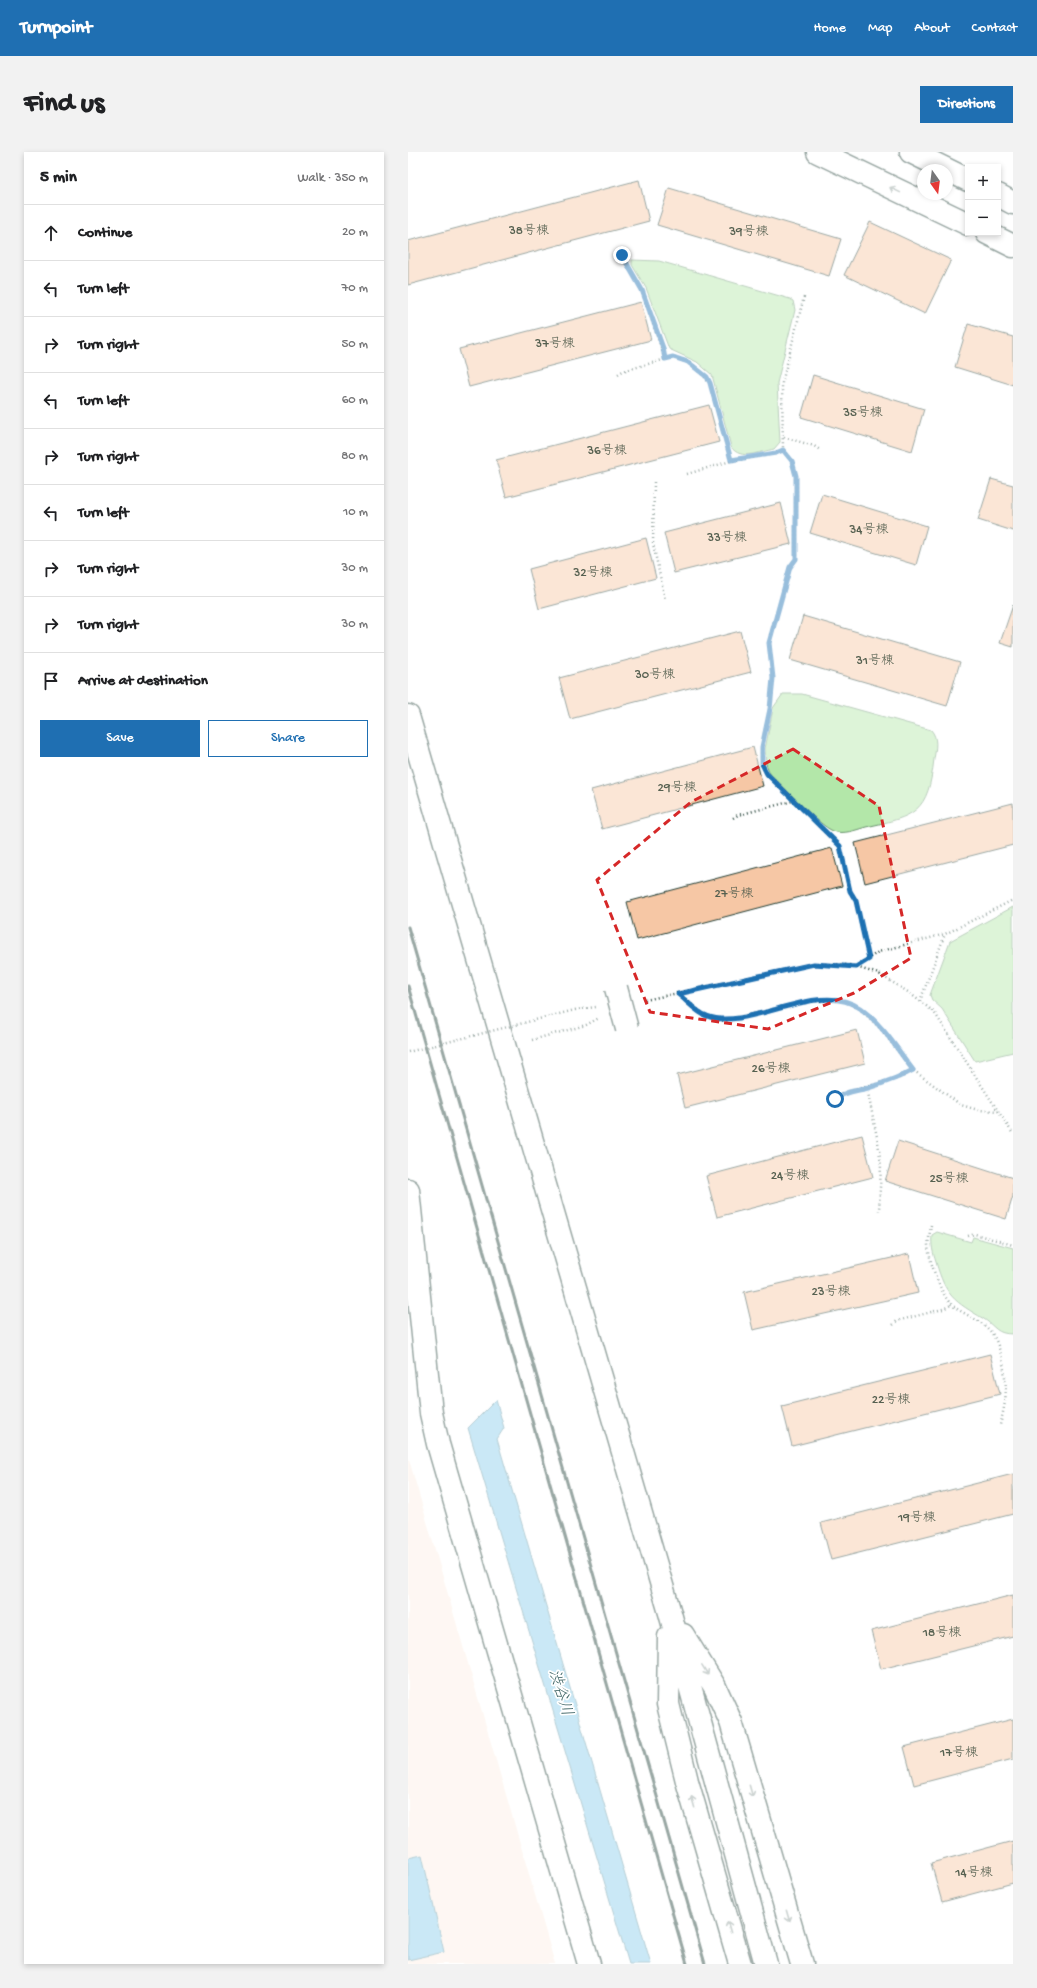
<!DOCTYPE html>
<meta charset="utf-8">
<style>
:root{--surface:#fff;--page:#f2f2f2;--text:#202124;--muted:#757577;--line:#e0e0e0;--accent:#1f6fb2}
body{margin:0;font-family:"Gochi Hand","Klee One",sans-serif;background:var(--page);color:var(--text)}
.controls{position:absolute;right:12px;top:12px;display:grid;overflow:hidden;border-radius:0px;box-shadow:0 2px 6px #0003}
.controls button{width:36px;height:36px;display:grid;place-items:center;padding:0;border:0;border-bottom:1px solid var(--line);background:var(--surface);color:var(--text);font:20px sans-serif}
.compass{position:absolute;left:509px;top:12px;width:36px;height:36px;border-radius:50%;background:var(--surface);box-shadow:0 2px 6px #0003;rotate:166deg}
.stop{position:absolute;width:12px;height:12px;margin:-9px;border:3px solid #1f6fb2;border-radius:50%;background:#fff}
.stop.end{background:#1f6fb2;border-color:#fff;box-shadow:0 1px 4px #0008}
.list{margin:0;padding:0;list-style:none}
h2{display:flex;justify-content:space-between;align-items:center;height:52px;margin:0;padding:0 16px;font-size:17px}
h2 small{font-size:13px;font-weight:400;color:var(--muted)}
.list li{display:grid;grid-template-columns:26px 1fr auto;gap:12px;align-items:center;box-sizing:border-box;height:56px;padding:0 16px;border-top:1px solid var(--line)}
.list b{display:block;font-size:15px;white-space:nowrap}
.list em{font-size:13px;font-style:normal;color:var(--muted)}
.actions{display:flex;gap:8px;padding:12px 16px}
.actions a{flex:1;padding:9px 0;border:1px solid var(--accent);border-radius:0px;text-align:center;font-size:14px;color:var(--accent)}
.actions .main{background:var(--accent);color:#fff}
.icon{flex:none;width:22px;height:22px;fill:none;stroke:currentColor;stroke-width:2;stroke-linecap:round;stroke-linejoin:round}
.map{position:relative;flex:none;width:605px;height:1812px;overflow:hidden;border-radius:0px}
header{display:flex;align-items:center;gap:24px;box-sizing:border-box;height:56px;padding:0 20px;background:var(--accent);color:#fff}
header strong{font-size:19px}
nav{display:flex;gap:22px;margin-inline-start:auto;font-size:14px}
.intro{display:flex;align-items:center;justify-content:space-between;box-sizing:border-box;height:96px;padding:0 24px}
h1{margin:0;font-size:28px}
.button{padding:10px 18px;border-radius:0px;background:var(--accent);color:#fff;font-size:14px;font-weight:700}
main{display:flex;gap:24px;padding:0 24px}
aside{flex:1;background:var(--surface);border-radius:0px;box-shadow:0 2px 6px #0003}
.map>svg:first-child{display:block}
.built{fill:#fceee4}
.green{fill:#b3e7a9;stroke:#69926e}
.water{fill:#8acdeb;stroke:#5f93a2}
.building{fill:#f6c7a5;stroke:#1f3d34}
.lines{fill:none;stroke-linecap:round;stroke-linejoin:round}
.minor-casing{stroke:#1f3d34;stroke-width:25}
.path{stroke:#1f3d34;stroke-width:2.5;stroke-dasharray:1 3;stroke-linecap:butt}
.minor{stroke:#fff;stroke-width:22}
.rail{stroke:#1f3d34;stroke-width:3}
.minor-bridge-casing{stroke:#1f3d34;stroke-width:25;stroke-linecap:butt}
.path-bridge{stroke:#1f3d34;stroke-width:2.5;stroke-dasharray:1 3;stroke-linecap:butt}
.minor-bridge{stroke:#fff;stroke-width:22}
.oneway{stroke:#8f9e9a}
.route{stroke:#1f6fb2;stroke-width:5}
.marked{fill:none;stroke:#d62828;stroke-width:3;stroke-dasharray:8 5;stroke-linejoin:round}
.labels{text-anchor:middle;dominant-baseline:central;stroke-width:3.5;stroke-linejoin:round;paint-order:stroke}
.number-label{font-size:13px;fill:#556050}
.water-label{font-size:16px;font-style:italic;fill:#3a6162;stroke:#fff}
</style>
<header>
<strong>Turnpoint</strong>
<nav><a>Home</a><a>Map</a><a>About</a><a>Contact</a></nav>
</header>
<div class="intro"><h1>Find us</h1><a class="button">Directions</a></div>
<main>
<aside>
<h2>5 min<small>Walk · 350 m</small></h2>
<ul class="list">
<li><svg class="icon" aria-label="ahead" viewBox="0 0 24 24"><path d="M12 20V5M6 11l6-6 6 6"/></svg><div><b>Continue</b></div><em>20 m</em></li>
<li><svg class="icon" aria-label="left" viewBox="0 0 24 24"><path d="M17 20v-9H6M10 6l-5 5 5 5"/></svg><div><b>Turn left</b></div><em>70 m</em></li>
<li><svg class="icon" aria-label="right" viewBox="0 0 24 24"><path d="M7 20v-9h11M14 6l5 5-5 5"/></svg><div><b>Turn right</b></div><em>50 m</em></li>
<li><svg class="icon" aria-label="left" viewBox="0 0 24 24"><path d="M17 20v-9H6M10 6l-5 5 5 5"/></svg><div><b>Turn left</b></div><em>60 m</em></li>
<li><svg class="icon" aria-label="right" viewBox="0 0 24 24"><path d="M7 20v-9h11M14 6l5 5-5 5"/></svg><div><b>Turn right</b></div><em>80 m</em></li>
<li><svg class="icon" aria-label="left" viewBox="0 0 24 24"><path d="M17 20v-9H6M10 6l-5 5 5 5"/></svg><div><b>Turn left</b></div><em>10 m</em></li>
<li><svg class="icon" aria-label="right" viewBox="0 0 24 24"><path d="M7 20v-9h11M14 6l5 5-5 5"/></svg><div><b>Turn right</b></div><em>30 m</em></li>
<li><svg class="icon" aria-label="right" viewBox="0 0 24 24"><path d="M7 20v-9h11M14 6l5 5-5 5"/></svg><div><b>Turn right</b></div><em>30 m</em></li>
<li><svg class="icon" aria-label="arrive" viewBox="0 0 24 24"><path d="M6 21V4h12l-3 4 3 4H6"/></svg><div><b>Arrive at destination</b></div></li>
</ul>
<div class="actions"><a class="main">Save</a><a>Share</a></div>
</aside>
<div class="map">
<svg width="605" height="1812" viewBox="0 0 605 1812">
<rect width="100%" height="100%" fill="#fff"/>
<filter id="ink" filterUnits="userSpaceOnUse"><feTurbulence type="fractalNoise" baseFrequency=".025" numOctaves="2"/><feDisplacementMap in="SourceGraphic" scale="8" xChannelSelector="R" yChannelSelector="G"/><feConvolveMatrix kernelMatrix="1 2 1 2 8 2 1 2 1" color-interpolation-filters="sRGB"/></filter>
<g filter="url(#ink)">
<path class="built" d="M 0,1304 L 147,1812 L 0,1812 L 0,1808 L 36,1799 L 13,1703 L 0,1706 Z"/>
<path class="green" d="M 224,108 L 251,109 L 382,147 L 385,149 L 387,158 L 369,231 L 372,290 L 366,297 C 352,300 333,309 323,295 L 304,223 L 289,210 L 261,197 L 238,136 L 224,113 Z
M 375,542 L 394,542 L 523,578 C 530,586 528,596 526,607 C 520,661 508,664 458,675 C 448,678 435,683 425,679 C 410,673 376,635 362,622 L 358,612 L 357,597 L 365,556 Z
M 605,755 L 605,900 L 567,909 L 534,857 L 524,848 L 522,843 L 542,789 Z
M 529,1080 L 563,1090 L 565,1085 L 605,1096 L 605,1182 C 588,1182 588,1175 576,1167 C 546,1149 538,1145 528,1110 C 525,1101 523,1093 524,1083 Z"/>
<path class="water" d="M 88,1248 L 96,1276 L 89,1287 L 243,1812 L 221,1812 L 60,1276 Z
M 14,1703 L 36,1800 L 0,1808 L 0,1706 Z"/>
<path class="building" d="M 231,28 L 241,69 L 0,133 L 0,89 Z
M 261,36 L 433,87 L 421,124 L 249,73 Z
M 462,70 L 543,108 L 517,162 L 436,123 Z
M 233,150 L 243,188 L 61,235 L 51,197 Z
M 560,172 L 605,185 L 605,233 L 547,215 Z
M 405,223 L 516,257 L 504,299 L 393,265 Z
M 301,253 L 311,290 L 98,345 L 88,308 Z
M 583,327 L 605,333 L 605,379 L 570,368 Z
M 414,342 L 519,374 L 508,413 L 402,381 Z
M 373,351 L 383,392 L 266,421 L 256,381 Z
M 238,386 L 248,426 L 131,457 L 121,417 Z
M 605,453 L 605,495 L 592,491 Z
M 395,464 L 552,510 L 539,554 L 382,508 Z
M 332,479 L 343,520 L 162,567 L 151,526 Z
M 345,595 L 355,634 L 194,677 L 183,638 Z
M 605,651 L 605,693 L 457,731 L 447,691 Z
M 424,696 L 434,734 L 229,788 L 219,750 Z
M 449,878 L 457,911 L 277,956 L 269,923 Z
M 454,983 L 465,1025 L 309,1065 L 298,1024 Z
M 490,989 L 605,1026 L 605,1044 L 598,1067 L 477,1029 Z
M 501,1102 L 510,1141 L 345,1178 L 336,1140 Z
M 582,1202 L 592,1242 L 384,1294 L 374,1254 Z
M 605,1322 L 605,1362 L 423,1408 L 413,1371 Z
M 605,1443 L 605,1484 L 473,1517 L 463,1479 Z
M 605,1567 L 605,1607 L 506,1633 L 496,1595 Z
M 605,1689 L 605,1731 L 534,1750 L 523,1711 Z"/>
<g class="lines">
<defs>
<path id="minor" d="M 410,0 L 560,72
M 503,0 L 560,28
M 590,43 L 605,51
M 579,81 L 605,94
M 0,564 L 262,1461 L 358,1812
M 0,1038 L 23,1261 L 30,1292 L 181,1812
M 275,1483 L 307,1535 L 323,1570 L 394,1812
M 261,1485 L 260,1552 L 279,1629 L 332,1812"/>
</defs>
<use href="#minor" class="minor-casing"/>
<path class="path" d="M 214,103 L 234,138 L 257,207
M 396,145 L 374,231 L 375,298 L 384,309 L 388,324 L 388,407 L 382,415 L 361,491 L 365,526 L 362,557 L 354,595 L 354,612 L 359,622 L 432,694 L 442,739 L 448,749 L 461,807
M 210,222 L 215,219 L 265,205 L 280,210 L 290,217 L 302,231 L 323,309
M 376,285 L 406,294 L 412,298
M 279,322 L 323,309 L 368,301 L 375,298
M 246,330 L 245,392 L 257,447
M 325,666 L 330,663 L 385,649
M 449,815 L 470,800 L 537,782 L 605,748
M 271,842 L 297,864 L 316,869 L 403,849 L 434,848 L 451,856 L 472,876 L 505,918 L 553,953 L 570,958 L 590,959
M 237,848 L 406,812 L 441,813 L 471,822 L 500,840 L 526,860 L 605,982
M 512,849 L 537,782
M 167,858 L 188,855
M 124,888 L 178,873 L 191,866
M 459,936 L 470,990 L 473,1013 L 471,1059
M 427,947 L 433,942 L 493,925 L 505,918
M 523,1073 C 522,1079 521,1086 520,1092 C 520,1106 533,1144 544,1153 C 556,1163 572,1167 582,1179 C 594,1192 600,1232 597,1249 C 596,1257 594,1265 592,1273
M 560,1084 L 567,1082 L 605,1093
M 485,1173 L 489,1169 L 535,1157 L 543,1153"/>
<use href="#minor" class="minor"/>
<path class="rail" d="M 0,775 L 297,1812
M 0,834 L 279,1812"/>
<defs>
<path id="minor-bridge" d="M 208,836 L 219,877"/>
</defs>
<use href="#minor-bridge" class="minor-bridge-casing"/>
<path class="path-bridge" d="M 0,900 L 167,858"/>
<use href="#minor-bridge" class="minor-bridge"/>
</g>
<defs><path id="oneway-shaft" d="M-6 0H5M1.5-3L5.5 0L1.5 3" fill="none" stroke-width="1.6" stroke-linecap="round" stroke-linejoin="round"/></defs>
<g class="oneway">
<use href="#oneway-shaft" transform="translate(487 38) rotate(-154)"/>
<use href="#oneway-shaft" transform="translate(297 1518) rotate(58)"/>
<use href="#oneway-shaft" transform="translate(343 1639) rotate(74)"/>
<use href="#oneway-shaft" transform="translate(285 1650) rotate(-106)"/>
<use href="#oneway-shaft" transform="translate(380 1764) rotate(74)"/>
<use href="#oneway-shaft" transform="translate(321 1775) rotate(-106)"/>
</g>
</g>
<g class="lines" filter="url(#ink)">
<path class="route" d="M 214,103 L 234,138 L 255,196 L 257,207 L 265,205 L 280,210 L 299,225 L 302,231 L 323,308 L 368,301 L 375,298 L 384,309 L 388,324 L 388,407 L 382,415 L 361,491 L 365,526 L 362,557 L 354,595 L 354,612 L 359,622 L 432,694 L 442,739 L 448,749 L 461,807 L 448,815 L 406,812 L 270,842 C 278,848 289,861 299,864 C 342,880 409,827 452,856 C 474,872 489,897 505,918 C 491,926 476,931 460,936 C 449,939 437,939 427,947"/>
</g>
<path d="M0 0H605V1812H0ZM 385,597 L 471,654 L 503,806 L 446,841 L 360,877 L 242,860 L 189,728 L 283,650 Z" fill="#fff" fill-opacity=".55" fill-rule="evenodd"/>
<path class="marked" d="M 385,597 L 471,654 L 503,806 L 446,841 L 360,877 L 242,860 L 189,728 L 283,650 Z"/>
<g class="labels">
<g class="number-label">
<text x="121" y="79">38号棟</text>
<text x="341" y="80">39号棟</text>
<text x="147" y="192">37号棟</text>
<text x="455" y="261">35号棟</text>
<text x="199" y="299">36号棟</text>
<text x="461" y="378">34号棟</text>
<text x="319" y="386">33号棟</text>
<text x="185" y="421">32号棟</text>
<text x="467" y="509">31号棟</text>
<text x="247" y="523">30号棟</text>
<text x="269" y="636">29号棟</text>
<text x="326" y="742">27号棟</text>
<text x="363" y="917">26号棟</text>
<text x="382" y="1024">24号棟</text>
<text x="541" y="1027">25号棟</text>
<text x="423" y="1140">23号棟</text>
<text x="483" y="1248">22号棟</text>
<text x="509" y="1366">19号棟</text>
<text x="534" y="1481">18号棟</text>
<text x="551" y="1601">17号棟</text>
<text x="566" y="1721">14号棟</text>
</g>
<g class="water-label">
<text transform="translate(151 1541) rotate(73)">渋谷川</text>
</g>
</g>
</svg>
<div class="controls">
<button>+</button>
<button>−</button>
</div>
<svg class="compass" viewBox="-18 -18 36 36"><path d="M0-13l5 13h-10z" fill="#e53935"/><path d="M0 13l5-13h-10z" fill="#757577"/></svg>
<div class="stop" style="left:427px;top:947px"></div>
<div class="stop end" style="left:214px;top:103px"></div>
</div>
</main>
